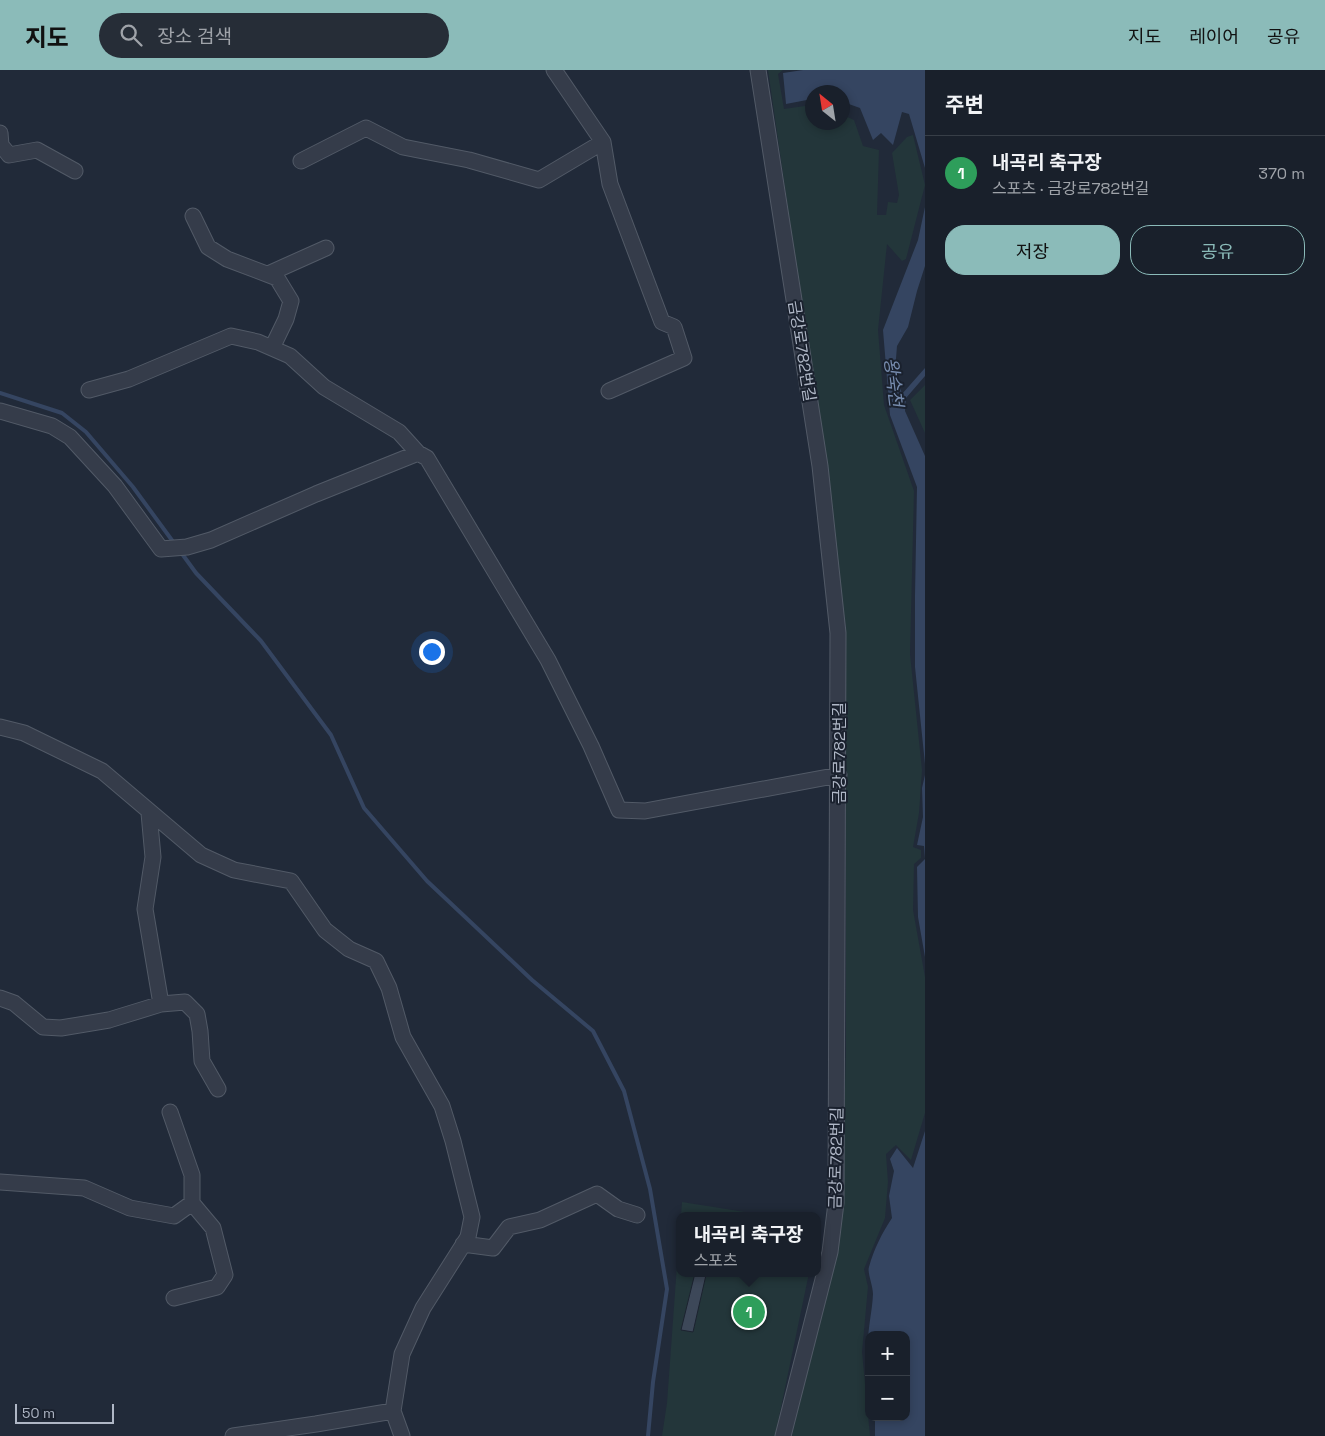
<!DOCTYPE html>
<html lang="ko">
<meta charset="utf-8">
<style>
:root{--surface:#19202b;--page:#262d37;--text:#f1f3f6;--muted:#9fa3a9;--line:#373e47;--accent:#8bbbb9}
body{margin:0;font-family:"Space Grotesk","Noto Sans KR",sans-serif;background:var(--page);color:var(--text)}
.controls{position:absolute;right:15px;bottom:15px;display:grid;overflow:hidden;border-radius:10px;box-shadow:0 2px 8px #0003}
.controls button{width:45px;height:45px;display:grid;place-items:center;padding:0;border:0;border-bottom:1px solid var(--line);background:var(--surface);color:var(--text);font:25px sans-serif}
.compass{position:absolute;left:805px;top:15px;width:45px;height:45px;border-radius:50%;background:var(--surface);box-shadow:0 2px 8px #0003;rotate:330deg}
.scale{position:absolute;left:15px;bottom:12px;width:99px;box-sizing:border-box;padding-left:5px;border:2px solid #afb7c6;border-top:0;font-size:14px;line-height:18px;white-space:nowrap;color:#afb7c6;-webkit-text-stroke:4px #1a212e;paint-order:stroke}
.you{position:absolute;left:431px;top:581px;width:18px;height:18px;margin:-12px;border:4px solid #fff;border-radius:50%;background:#1a73e8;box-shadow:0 0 0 8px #1a73e833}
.badge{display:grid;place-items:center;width:32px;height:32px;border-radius:50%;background:var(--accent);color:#fff;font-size:16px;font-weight:700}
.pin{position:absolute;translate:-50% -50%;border:2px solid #fff;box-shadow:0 1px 5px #0006}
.popup{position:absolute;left:676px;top:1142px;width:145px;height:65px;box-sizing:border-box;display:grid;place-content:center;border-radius:10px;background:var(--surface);filter:drop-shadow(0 1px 4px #0005);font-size:16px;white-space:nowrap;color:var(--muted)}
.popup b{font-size:19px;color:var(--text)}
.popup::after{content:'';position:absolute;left:50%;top:100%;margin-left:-10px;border:10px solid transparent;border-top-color:var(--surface)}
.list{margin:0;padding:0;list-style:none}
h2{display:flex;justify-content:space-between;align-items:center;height:65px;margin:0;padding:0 20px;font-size:21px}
h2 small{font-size:16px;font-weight:400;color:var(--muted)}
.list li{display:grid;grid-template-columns:32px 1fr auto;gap:15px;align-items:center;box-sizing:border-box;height:75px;padding:0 20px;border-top:1px solid var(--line)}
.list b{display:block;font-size:19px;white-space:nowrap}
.list p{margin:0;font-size:16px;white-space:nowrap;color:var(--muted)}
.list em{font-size:16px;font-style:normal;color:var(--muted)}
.actions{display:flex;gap:10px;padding:15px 20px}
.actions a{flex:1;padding:11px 0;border:1px solid var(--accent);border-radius:20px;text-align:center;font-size:18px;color:var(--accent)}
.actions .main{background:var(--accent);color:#111}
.icon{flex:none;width:28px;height:28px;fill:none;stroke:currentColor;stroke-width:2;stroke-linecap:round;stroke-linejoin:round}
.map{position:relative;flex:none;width:925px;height:1366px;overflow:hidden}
header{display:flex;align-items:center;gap:30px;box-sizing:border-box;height:70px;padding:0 25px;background:var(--accent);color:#111}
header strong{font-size:24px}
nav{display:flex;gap:28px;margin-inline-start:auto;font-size:18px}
.search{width:350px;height:45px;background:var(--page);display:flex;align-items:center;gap:12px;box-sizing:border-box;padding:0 18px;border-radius:28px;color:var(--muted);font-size:19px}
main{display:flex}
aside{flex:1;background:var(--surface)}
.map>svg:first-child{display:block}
.green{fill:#23363a}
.water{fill:#354561}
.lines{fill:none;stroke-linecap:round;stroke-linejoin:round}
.stream{stroke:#354561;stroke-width:4}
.building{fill:#3d4859;stroke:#1c2330}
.minor-casing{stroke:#525a67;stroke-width:17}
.minor{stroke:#353c4a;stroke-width:15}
.labels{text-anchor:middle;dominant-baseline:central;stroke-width:4;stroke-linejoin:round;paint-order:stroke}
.street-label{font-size:16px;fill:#afb7c6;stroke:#1a212e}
.water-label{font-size:18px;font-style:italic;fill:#778cae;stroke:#1a212e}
</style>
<header>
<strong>지도</strong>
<div class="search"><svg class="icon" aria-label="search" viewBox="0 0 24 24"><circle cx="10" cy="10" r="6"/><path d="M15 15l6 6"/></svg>장소 검색</div>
<nav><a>지도</a><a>레이어</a><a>공유</a></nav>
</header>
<main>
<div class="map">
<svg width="925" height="1366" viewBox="0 0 925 1366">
<rect width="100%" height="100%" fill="#212a39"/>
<path class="green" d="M 768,0 L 783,0 L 778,4 L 784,39 L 812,35 L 812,52 L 842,52 L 843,45 L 854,50 L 863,76 L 879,80 L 877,145 L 886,145 L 888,132 L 897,133 L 899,125 L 892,83 L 907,67 L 913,65 L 925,115 L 906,189 L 902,191 L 887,174 L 878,260 L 884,335 L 914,421 L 910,584 L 922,700 L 919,743 L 913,777 L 921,780 L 921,788 L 914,794 L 913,840 L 925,907 L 925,1043 L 911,1090 L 896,1075 L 886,1084 L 888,1112 L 885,1148 L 864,1199 L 868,1217 L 862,1282 L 870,1366 L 792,1366 L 842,1140 L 846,978 L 846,558 L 819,353 Z
M 925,315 L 925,363 L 910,330 Z
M 682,1132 L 771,1146 L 681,1146 Z
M 680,1154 L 680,1203 L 809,1203 L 775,1366 L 662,1366 L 667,1333 Z"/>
<path class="water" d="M 803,0 L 925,0 L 925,98 L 909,44 L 902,42 L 893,75 L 881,63 L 873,70 L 860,38 L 843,32 L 842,22 L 812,22 L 812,29 L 786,34 L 783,3 Z
M 925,137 L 925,196 L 917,221 L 908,257 L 897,276 L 895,301 L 902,324 L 925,298 L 925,306 L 906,328 L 905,341 L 925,386 L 925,694 L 915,597 L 915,525 L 917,417 L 890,345 L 883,260 L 918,170 Z
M 925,705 L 925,887 L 918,847 L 917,797 L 925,789 L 924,776 L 917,775 L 923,747 L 922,718 Z
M 925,1061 L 925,1366 L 875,1366 L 875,1347 L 906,1347 L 906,1265 L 869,1265 L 869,1290 C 865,1268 872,1246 873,1224 C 873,1216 867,1202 869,1197 C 874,1179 882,1163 892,1148 L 889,1126 L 894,1101 L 890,1089 L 897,1078 L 913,1098 Z"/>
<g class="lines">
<path class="stream" d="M 0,323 L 62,343 L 86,362 L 133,417 L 174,473
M 180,481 L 196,503 L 261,571 L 331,665 L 364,738 L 427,811 L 532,910 L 593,961 L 624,1021 L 650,1119 L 667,1219 L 653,1312 L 648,1366"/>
</g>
<path class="building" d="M 695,1203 L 706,1205 L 693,1262 L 681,1260 Z"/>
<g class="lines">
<defs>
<path id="minor" d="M 554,0 L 603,72 L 610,114 L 662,252 L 674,257 L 684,288 L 609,321
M 758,0 L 820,396 L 838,563 L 836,1133 L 830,1182 L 783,1366
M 0,63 L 1,75 L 9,85 L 37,80 L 75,101
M 301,91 L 366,58 L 403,77 L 469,90 L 539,110 L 603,72
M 193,146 L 208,177 L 227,189 L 277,208 L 291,231 L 286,249 L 272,278
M 268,204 L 326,178
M 89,320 L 129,309 L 231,266 L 258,272 L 290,286 L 324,317 L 399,362 L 418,383
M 0,341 L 52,356 L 70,367 L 115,416 L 161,479 L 187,477 L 211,470 L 316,424 L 418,383 L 427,388 L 548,590 L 591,676 L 619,740 L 645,741 L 839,705
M 0,657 L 24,663 L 102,701 L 201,785 L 234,800 L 291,811 L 325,860 L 349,879 L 376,891 L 389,918 L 403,967 L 442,1036 L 453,1071 L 472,1147 L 468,1167 L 423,1238 L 402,1284 L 393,1341 L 402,1366
M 149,743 L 153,787 L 145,839 L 161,934
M 0,928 L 14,933 L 43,957 L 61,958 L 109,950 L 161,934 L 185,932 L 197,944 L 200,961 L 202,991 L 218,1019
M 170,1042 L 192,1105 L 192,1133 L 213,1158 L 225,1205 L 217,1217 L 174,1228
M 0,1112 L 84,1118 L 130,1138 L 174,1146 L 192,1133
M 463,1174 L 493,1178 L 509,1157 L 540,1150 L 597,1124 L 618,1139 L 637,1145
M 233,1366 L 316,1354 L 393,1341"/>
</defs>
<use href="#minor" class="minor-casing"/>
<use href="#minor" class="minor"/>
</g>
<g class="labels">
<g class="street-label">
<text transform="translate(802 281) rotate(81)">금강로782번길</text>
<text transform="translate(839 683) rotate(-90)">금강로782번길</text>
<text transform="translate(836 1088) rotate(-89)">금강로782번길</text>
</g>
<g class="water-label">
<text transform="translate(894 312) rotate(83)">왕숙천</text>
</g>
</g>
</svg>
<div class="controls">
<button>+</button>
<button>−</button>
</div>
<svg class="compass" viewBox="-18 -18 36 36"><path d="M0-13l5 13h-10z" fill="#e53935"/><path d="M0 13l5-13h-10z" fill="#9fa3a9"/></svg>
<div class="scale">50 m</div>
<div class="you"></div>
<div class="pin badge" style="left:749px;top:1242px;background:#2e9e5b">1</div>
<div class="popup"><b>내곡리 축구장</b>스포츠</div>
</div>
<aside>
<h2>주변<small></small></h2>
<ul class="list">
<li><span class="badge" style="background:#2e9e5b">1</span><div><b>내곡리 축구장</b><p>스포츠 · 금강로782번길</p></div><em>370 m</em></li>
</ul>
<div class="actions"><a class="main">저장</a><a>공유</a></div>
</aside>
</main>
